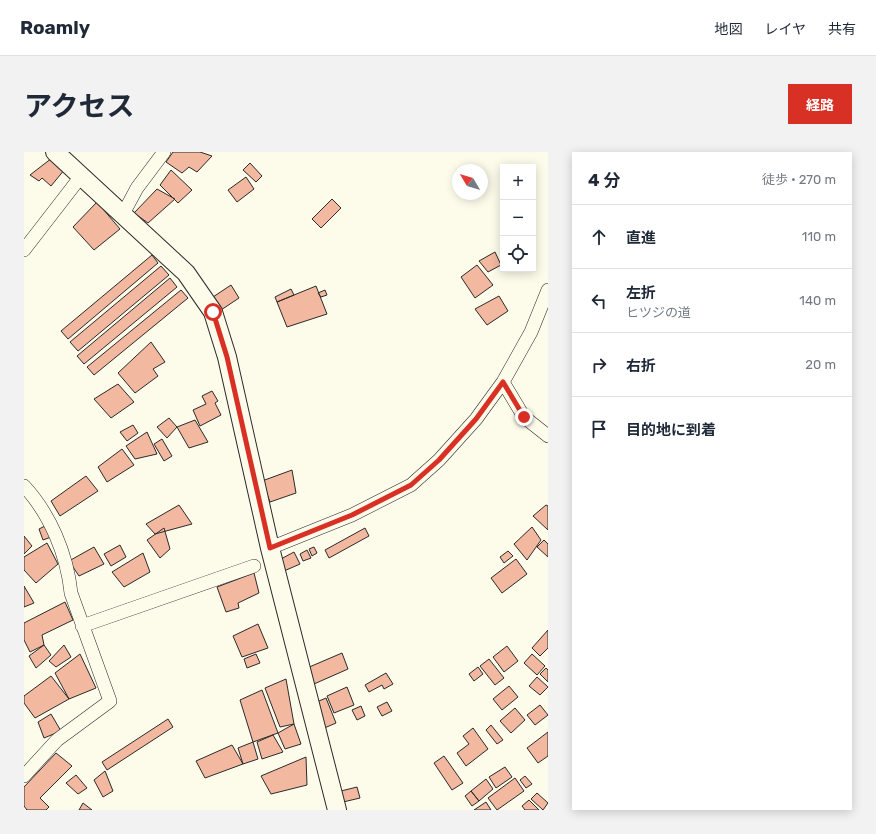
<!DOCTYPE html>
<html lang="ja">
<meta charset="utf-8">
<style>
:root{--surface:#fff;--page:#f2f2f3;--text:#1f2937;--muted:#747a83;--line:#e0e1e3;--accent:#d93025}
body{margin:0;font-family:Rubik,"Noto Sans JP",sans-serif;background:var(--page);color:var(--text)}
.controls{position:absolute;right:12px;top:12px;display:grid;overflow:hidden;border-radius:0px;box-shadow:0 2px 10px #0003}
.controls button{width:36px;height:36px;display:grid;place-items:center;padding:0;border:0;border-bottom:1px solid var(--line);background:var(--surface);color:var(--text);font:20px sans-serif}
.compass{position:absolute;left:428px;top:12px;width:36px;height:36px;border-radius:50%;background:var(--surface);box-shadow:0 2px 10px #0003;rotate:308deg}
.stop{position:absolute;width:12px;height:12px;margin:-9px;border:3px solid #d93025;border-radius:50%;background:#fff}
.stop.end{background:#d93025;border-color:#fff;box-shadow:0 1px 4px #0008}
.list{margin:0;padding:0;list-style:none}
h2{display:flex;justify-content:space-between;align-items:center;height:52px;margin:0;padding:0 16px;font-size:17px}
h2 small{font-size:13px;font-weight:400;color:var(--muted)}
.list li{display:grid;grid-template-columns:26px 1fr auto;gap:12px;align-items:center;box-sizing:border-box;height:64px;padding:0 16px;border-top:1px solid var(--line)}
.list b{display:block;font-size:15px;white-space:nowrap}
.list p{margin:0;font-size:13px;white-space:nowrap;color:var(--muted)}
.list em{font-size:13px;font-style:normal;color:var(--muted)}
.icon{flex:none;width:22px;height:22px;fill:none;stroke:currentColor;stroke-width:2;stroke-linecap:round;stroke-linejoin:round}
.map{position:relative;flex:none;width:524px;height:658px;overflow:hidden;border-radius:0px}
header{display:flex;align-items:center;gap:24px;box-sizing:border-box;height:56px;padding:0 20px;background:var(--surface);border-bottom:1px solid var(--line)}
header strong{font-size:19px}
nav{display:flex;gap:22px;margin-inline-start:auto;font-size:14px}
.intro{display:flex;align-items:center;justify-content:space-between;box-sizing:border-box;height:96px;padding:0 24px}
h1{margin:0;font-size:28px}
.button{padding:10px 18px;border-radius:0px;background:var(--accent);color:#fff;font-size:14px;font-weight:700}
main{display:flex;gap:24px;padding:0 24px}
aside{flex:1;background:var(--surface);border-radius:0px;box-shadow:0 2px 10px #0003}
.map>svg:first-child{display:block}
.building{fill:#f2b8a0;stroke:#2b2b2b}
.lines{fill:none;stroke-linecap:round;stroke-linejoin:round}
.street-casing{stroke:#2b2b2b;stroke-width:14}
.secondary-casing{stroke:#2b2b2b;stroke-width:20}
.street{stroke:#fdfbea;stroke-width:13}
.secondary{stroke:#fdfbea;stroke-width:18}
.route{stroke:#d93025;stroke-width:5}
</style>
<header>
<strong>Roamly</strong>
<nav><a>地図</a><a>レイヤ</a><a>共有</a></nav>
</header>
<div class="intro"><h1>アクセス</h1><a class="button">経路</a></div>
<main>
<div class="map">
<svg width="524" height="658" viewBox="0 0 524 658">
<rect width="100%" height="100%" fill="#fdfbea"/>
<path class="building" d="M 149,0 L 176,0 L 188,4 L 173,20 L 165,15 L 158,21 L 142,10 Z
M 28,6 L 41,17 L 27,34 L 18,26 L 15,29 L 6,23 Z
M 226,11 L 238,24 L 232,30 L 219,18 Z
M 147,18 L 168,38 L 154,51 L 136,33 Z
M 222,25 L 230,37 L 213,50 L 204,38 Z
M 133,37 L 151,47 L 124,71 L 110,61 Z
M 308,47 L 317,56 L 297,76 L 288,67 Z
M 73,50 L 96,77 L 70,98 L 49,75 Z
M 471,100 L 477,113 L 464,120 L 455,109 Z
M 128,103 L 134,111 L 44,187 L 37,179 Z
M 453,113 L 469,133 L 451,146 L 437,125 Z
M 137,114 L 145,123 L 54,199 L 46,190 Z
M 146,126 L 153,135 L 60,212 L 53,204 Z
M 207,133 L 215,146 L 197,158 L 189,145 Z
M 292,134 L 303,162 L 263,175 L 253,150 Z
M 267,137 L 270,143 L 253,150 L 251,145 Z
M 157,138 L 164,146 L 70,223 L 63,215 Z
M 301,138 L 303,143 L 297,145 L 294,141 Z
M 475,144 L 484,159 L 463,173 L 451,157 Z
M 127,190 L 141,210 L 129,217 L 134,224 L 111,241 L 94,221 Z
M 94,232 L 110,250 L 87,266 L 70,247 Z
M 188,239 L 194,249 L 191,251 L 197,263 L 176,274 L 169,258 L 182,252 L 178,244 Z
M 145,266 L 153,275 L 143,286 L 133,275 Z
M 171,268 L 184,290 L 165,296 L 153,275 Z
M 109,273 L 114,281 L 103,289 L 96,280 Z
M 123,280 L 133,302 L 111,307 L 102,294 Z
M 138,287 L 148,304 L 140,309 L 130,292 Z
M 98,297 L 110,313 L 83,330 L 74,315 Z
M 268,318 L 272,341 L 246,350 L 238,329 Z
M 62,324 L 74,339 L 36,364 L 27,349 Z
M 155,353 L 168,372 L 131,382 L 122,372 Z
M 522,353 L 524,354 L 524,378 L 509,364 Z
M 21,374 L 27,385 L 19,388 L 15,377 Z
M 508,375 L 517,388 L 503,408 L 490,392 Z
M 140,376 L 146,397 L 136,406 L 123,388 Z
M 341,376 L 345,384 L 305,406 L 301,398 Z
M 0,384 L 8,394 L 0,402 Z
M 520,388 L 524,392 L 524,405 L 513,395 Z
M 23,391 L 34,412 L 12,431 L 0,418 L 0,405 Z
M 96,393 L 102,405 L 87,414 L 80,402 Z
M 70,395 L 80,412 L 55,424 L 45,409 Z
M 290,395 L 293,401 L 288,404 L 285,397 Z
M 283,398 L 287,406 L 279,409 L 276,402 Z
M 484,399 L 489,404 L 480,411 L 476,405 Z
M 270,400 L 276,412 L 260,419 L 255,408 Z
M 119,401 L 126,420 L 100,435 L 88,420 Z
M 492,407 L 503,422 L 478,441 L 467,426 Z
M 230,421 L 235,441 L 214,451 L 215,456 L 202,460 L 193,435 Z
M 0,434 L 10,451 L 0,455 Z
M 41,450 L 49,468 L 18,483 L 20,493 L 6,500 L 0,488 L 0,471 Z
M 234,472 L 244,496 L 218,505 L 209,484 Z
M 524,478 L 524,496 L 516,504 L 508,496 Z
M 20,493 L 27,503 L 12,516 L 5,504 Z
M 40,493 L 47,505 L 32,515 L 25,509 Z
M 483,494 L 494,509 L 480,520 L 469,505 Z
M 318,501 L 324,517 L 290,532 L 283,516 Z
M 56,502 L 72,536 L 45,547 L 31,521 Z
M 232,502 L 236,511 L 223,516 L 220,507 Z
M 508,502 L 521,514 L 513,523 L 500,511 Z
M 465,507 L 480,526 L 471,533 L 456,514 Z
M 454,515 L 459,522 L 450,529 L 445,522 Z
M 522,516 L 524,518 L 524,530 L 516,522 Z
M 362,521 L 369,532 L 360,537 L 358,533 L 345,540 L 341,533 Z
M 27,524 L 45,547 L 11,566 L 0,551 L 0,544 Z
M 513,525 L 524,535 L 516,543 L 505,534 Z
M 262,527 L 270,572 L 256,575 L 241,536 Z
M 485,534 L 494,545 L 478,558 L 469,547 Z
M 323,535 L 330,553 L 310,561 L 303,544 Z
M 238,538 L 254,581 L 229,590 L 216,548 Z
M 302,546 L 312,571 L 298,577 L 288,552 Z
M 363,550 L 368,559 L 358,564 L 353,555 Z
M 516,553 L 524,563 L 511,573 L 503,563 Z
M 337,554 L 341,564 L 333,568 L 328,558 Z
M 491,556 L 501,568 L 487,581 L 476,569 Z
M 27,562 L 37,579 L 20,586 L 14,570 Z
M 144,567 L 149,575 L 83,618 L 78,610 Z
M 270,572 L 277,592 L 261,597 L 254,581 Z
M 467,573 L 479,588 L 473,592 L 462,578 Z
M 449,576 L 464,597 L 442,614 L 433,601 L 445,592 L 439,584 Z
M 524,580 L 524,604 L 514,611 L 503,596 Z
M 249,583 L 259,600 L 238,607 L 233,590 Z
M 229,590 L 234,607 L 219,612 L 214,596 Z
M 208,593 L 219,612 L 181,626 L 172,609 Z
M 32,601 L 48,614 L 16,646 L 25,655 L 22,658 L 3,658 L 0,654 L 0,635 Z
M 420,604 L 439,631 L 428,638 L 410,611 Z
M 282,605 L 283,633 L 247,642 L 237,624 Z
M 481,615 L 488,625 L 472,636 L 465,625 Z
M 81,619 L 89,639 L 79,645 L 70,628 Z
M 52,623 L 63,636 L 54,642 L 42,631 Z
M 501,624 L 508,632 L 502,636 L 496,628 Z
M 491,626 L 500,639 L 473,658 L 464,646 Z
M 462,627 L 469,637 L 455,649 L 447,639 Z
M 333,635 L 336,646 L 315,651 L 313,640 Z
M 447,639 L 455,649 L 448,654 L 441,644 Z
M 513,641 L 524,651 L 519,658 L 507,647 Z
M 505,648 L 515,658 L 501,658 L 498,654 Z
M 462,650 L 467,658 L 450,658 Z
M 59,651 L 68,658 L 55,658 Z"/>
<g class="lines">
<defs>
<path id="street" d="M 99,62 L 113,36 L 140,0
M 0,98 L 58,23
M 479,230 L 500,265 L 524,284
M 0,334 C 26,362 43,402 47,441 L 86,549 L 33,588 L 0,624
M 246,396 L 328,363 L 387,333 L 415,308 L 452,267 L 479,230 L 507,180 L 524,138
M 58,474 L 230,414"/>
<path id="secondary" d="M 31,0 L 162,121 L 189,160 L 203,205 L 246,396 L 313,658"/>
</defs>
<use href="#street" class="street-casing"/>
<use href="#secondary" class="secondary-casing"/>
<use href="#street" class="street"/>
<use href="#secondary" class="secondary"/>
</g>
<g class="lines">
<path class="route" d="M 189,160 L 203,205 L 246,396 L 328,363 L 387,333 L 415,308 L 452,267 L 479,230 L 500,265"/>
</g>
</svg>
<div class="controls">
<button>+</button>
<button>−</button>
<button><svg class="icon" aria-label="locate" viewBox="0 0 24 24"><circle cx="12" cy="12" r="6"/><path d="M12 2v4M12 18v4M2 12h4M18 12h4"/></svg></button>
</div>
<svg class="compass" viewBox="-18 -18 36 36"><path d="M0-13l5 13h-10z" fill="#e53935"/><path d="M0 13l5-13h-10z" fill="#747a83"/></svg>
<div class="stop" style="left:189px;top:160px"></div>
<div class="stop end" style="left:500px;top:265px"></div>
</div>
<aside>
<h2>4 分<small>徒歩 · 270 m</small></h2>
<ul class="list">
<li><svg class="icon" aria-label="ahead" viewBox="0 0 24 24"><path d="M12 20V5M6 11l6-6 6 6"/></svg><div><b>直進</b></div><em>110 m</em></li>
<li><svg class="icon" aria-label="left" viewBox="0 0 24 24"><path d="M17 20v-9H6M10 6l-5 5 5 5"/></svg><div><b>左折</b><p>ヒツジの道</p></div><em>140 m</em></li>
<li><svg class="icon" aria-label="right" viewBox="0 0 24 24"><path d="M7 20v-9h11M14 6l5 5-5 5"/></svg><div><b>右折</b></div><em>20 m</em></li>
<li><svg class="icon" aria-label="arrive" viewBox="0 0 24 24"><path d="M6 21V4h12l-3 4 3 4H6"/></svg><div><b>目的地に到着</b></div></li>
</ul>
</aside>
</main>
